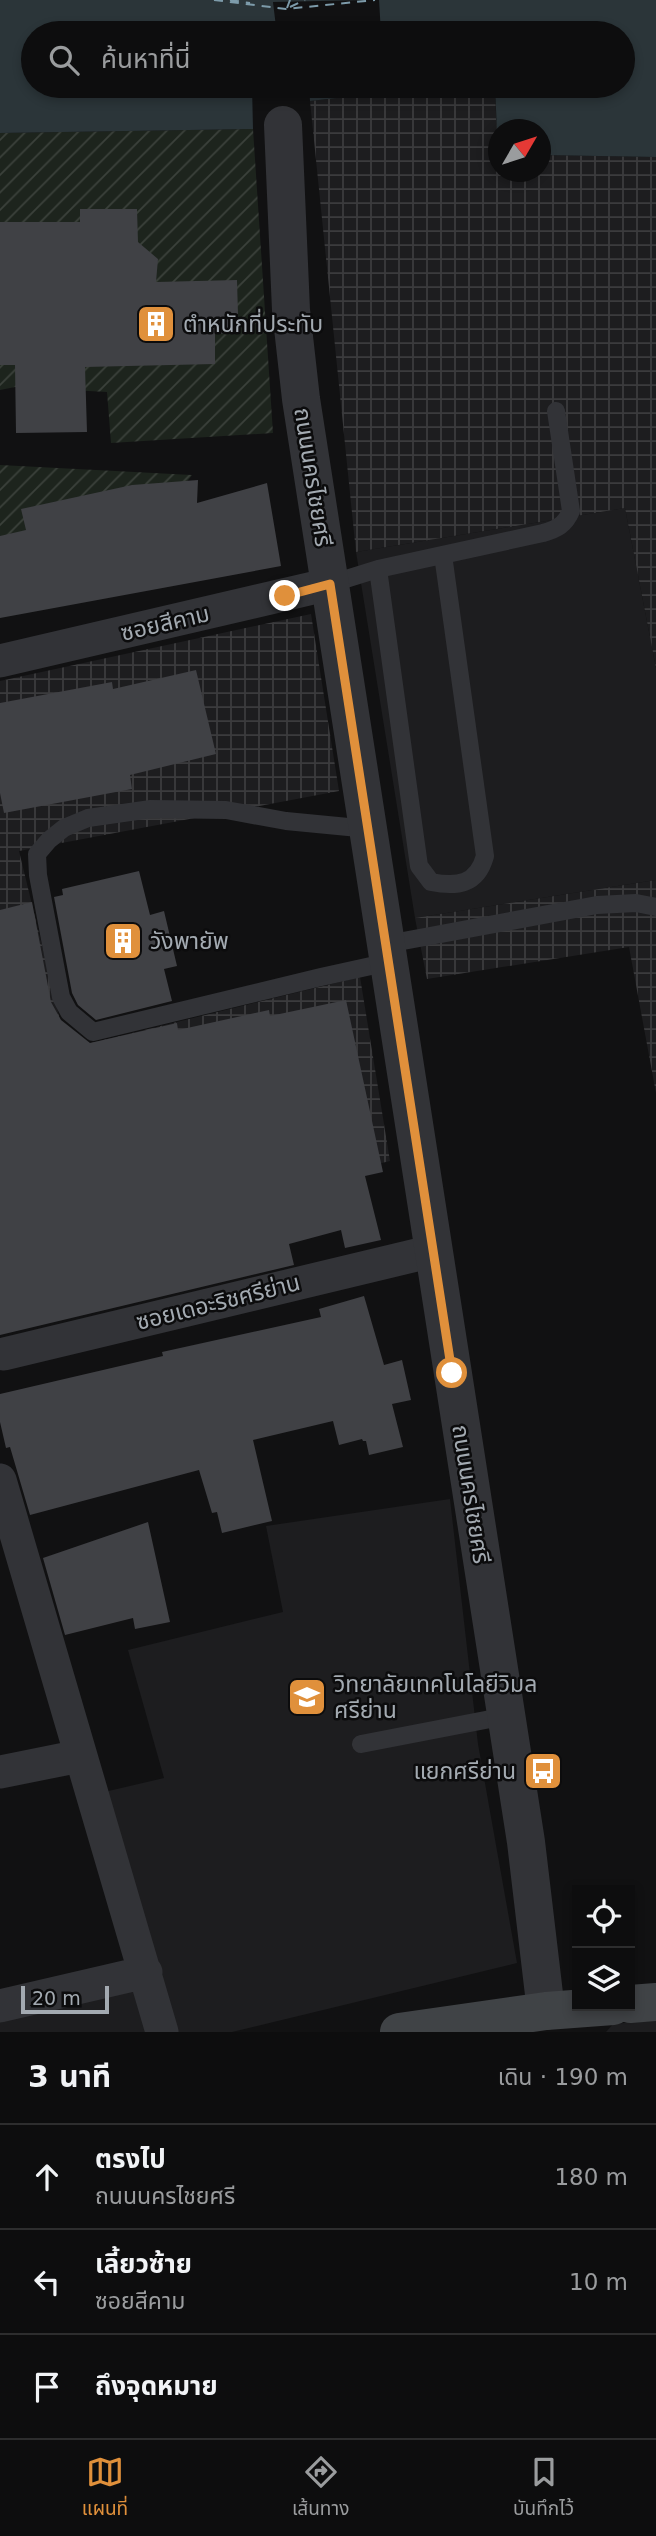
<!DOCTYPE html>
<html lang="th">
<meta charset="utf-8">
<style>
:root{--surface:#0d0d0e;--page:#1b1b1c;--text:#f1f3f6;--muted:#9a9c9e;--line:#2d2d2e;--accent:#e0903b}
body{margin:0;font-family:"DejaVu Sans","Noto Sans Thai",sans-serif;background:var(--page);color:var(--text)}
.controls{position:absolute;right:21px;bottom:21px;display:grid;overflow:hidden;border-radius:0px;box-shadow:0 4px 10px #0003}
.controls button{width:63px;height:63px;display:grid;place-items:center;padding:0;border:0;border-bottom:2px solid var(--line);background:var(--surface);color:var(--text);font:35px sans-serif}
.compass{position:absolute;left:488px;top:119px;width:63px;height:63px;border-radius:50%;background:var(--surface);box-shadow:0 4px 10px #0003;rotate:51deg}
.scale{position:absolute;left:21px;bottom:18px;width:88px;box-sizing:border-box;padding-left:7px;border:4px solid #a3aab1;border-top:0;font-size:19px;line-height:24px;white-space:nowrap;color:#a3aab1;-webkit-text-stroke:5px #0c0c0d;paint-order:stroke}
.stop{position:absolute;width:21px;height:21px;margin:-16px;border:5px solid #e0903b;border-radius:50%;background:#fff}
.stop.end{background:#e0903b;border-color:#fff;box-shadow:0 2px 7px #0008}
.list{margin:0;padding:0;list-style:none}
h2{display:flex;justify-content:space-between;align-items:center;height:91px;margin:0;padding:0 28px;font-size:30px}
h2 small{font-size:23px;font-weight:400;color:var(--muted)}
.list li{display:grid;grid-template-columns:46px 1fr auto;gap:21px;align-items:center;box-sizing:border-box;height:105px;padding:0 28px;border-top:2px solid var(--line)}
.list b{display:block;font-size:26px;white-space:nowrap}
.list p{margin:0;font-size:23px;white-space:nowrap;color:var(--muted)}
.list em{font-size:23px;font-style:normal;color:var(--muted)}
.icon{flex:none;width:38px;height:38px;fill:none;stroke:currentColor;stroke-width:2;stroke-linecap:round;stroke-linejoin:round}
.map{position:relative;flex:none;width:656px;height:2032px;overflow:hidden}
.search{position:absolute;background:var(--surface);box-shadow:0 4px 10px #0003;left:21px;right:21px;top:21px;height:77px;display:flex;align-items:center;gap:18px;box-sizing:border-box;padding:0 24px;border-radius:38px;color:var(--muted);font-size:26px}
.sheet{height:406px;background:var(--surface)}
nav{display:flex;justify-content:space-around;align-items:center;box-sizing:border-box;height:98px;border-top:2px solid var(--line);background:var(--surface);font-size:19px;color:var(--muted)}
nav a{display:grid;justify-items:center;gap:4px}
nav .on{color:var(--accent)}
.map>svg:first-child{display:block}
.built{fill:#1d1d1f}
.industrial{fill:url(#industrial-grid)}
.garden{fill:url(#garden-furrows)}
.water{fill:#2b3539}
.lines{fill:none;stroke-linecap:round;stroke-linejoin:round}
.ferry{stroke:#7d9baa;stroke-width:2;stroke-dasharray:9 7;stroke-linecap:butt}
.building{fill:#404145}
.service{stroke:#323337;stroke-width:18}
.minor{stroke:#323337;stroke-width:33}
.tertiary{stroke:#323337;stroke-width:38}
.secondary{stroke:#404346;stroke-width:38}
.route{stroke:#e0903b;stroke-width:9}
.labels{text-anchor:middle;dominant-baseline:central;stroke-width:5;stroke-linejoin:round;paint-order:stroke}
.poi-label{font-size:23px;fill:#a3aab1;stroke:#0c0c0d;text-anchor:start}
.street-label{font-size:23px;fill:#a3aab1;stroke:#0c0c0d}
</style>
<div class="map">
<svg width="656" height="2032" viewBox="0 0 656 2032">
<defs>
<pattern id="industrial-grid" width="8" height="8" patternUnits="userSpaceOnUse" patternTransform="scale(1.75)"><rect width="8" height="8" fill="#1d1d1f"/><path d="M0 4h8M4 0v8" fill="none" stroke="#3b3b3d"/></pattern>
<pattern id="garden-furrows" width="10" height="10" patternUnits="userSpaceOnUse" patternTransform="scale(1.75)"><rect width="10" height="10" fill="#1d241d"/><path d="M-1 1l2-2M0 10L10 0M9 11l2-2" fill="none" stroke="#3b413b"/></pattern>
</defs>
<rect width="100%" height="100%" fill="#111112"/>
<path class="built" d="M 625,508 L 656,668 L 656,880 L 415,918 L 356,552 Z
M 450,1499 L 478,1744 L 517,1963 L 232,2032 L 0,2032 L 0,2003 L 153,1964 L 100,1793 L 164,1778 L 128,1650 L 283,1612 L 266,1526 Z
M 656,2020 L 656,2032 L 606,2032 L 613,2024 Z"/>
<path class="industrial" d="M 446,86 L 495,86 L 498,172 L 540,172 L 541,155 L 656,157 L 656,668 L 625,508 L 356,552 L 310,101 Z
M 311,614 L 339,791 L 19,851 L 67,1049 L 360,977 L 390,1161 L 0,1254 L 0,681 Z
M 656,880 L 656,1093 L 629,947 L 427,979 L 415,918 Z"/>
<path class="garden" d="M 253,129 L 273,433 L 111,443 L 107,392 L 15,387 L 0,390 L 0,133 Z
M 0,465 L 192,475 L 166,509 L 0,550 Z"/>
<path class="water" d="M 0,0 L 368,0 L 273,2 L 276,27 L 251,27 L 251,33 L 33,33 L 33,86 L 252,86 L 253,129 L 0,133 Z
M 379,0 L 656,0 L 656,157 L 541,155 L 540,130 L 498,130 L 498,155 L 495,86 L 623,86 L 623,33 L 381,33 Z
M 309,86 L 446,86 L 310,101 Z"/>
<g class="lines">
<path class="ferry" d="M 214,0 L 286,9 L 375,0
M 230,0 L 250,3
M 290,7 L 305,0
M 287,8 L 290,0"/>
</g>
<path class="building" d="M 80,209 L 137,209 L 138,242 L 158,259 L 156,282 L 237,280 L 238,314 L 230,314 L 231,333 L 215,334 L 215,364 L 85,367 L 87,432 L 16,433 L 15,365 L 0,365 L 0,222 L 80,222 Z
M 198,480 L 197,503 L 267,483 L 281,566 L 0,618 L 0,536 L 26,530 L 21,509 L 132,485 Z
M 196,670 L 216,754 L 130,775 L 132,789 L 4,813 L 0,793 L 0,703 L 112,682 L 113,689 Z
M 139,871 L 150,915 L 164,911 L 177,966 L 164,969 L 172,1001 L 96,1020 L 78,1005 L 72,993 L 54,897 L 63,895 L 62,889 Z
M 32,902 L 51,1002 L 61,1020 L 90,1043 L 177,1023 L 178,1030 L 269,1010 L 270,1016 L 346,1000 L 383,1172 L 365,1176 L 381,1240 L 345,1248 L 341,1230 L 289,1244 L 294,1265 L 0,1335 L 0,910 Z
M 364,1296 L 384,1365 L 402,1360 L 411,1400 L 392,1404 L 403,1447 L 369,1455 L 366,1441 L 363,1441 L 362,1439 L 339,1445 L 333,1421 L 253,1440 L 272,1521 L 222,1533 L 217,1512 L 212,1513 L 199,1470 L 30,1515 L 10,1447 L 6,1448 L 0,1422 L 0,1394 L 163,1356 L 162,1352 L 321,1317 L 319,1309 Z
M 148,1522 L 170,1622 L 135,1629 L 133,1618 L 65,1635 L 43,1558 Z"/>
<g class="lines">
<path class="service" d="M 378,569 L 419,866 L 431,882 C 457,887 477,885 485,856 L 443,555
M 330,584 L 378,569 L 543,533 C 557,529 565,525 571,511 L 556,411
M 369,829 L 286,821 L 226,810 L 151,809 L 88,818 L 64,828 L 49,840 L 37,854 L 38,875 L 61,997 L 69,1012 L 93,1032 L 321,977 L 389,962
M 387,944 L 597,905 L 636,903 L 656,907
M 361,1744 L 506,1716"/>
<path class="minor" d="M 0,661 L 330,584
M 4,1354 L 433,1251
M 0,1480 L 162,2032
M 0,1772 L 80,1756
M 0,2006 L 146,1972"/>
<path class="tertiary" d="M 283,125 L 291,310 L 301,399 L 526,1842 L 546,2011"/>
<path class="secondary" d="M 630,2004 L 656,2002
M 399,2032 L 546,2011 L 613,2006"/>
</g>
<g class="lines">
<path class="route" d="M 285,596 L 330,584 L 452,1373"/>
</g>
<defs>
<symbol id="building-square" viewBox="-11 -11 22 22"><rect x="-9" y="-9" width="18" height="18" rx="4" fill="#e0903b" stroke="#0c0c0d"/><path d="M-4-6H4V6H1V3H-1V6H-4ZM-2.5-4.3h1.7v1.8h-1.7ZM.8-4.3h1.7v1.8H.8ZM-2.5-1h1.7V.8h-1.7ZM.8-1h1.7V.8H.8Z" fill="#fff"/></symbol>
<symbol id="university-square" viewBox="-11 -11 22 22"><rect x="-9" y="-9" width="18" height="18" rx="4" fill="#e0903b" stroke="#0c0c0d"/><path d="M0-5L7-2L0 1L-7-2ZM-4 1L0 2.5L4 1V4Q0 6-4 4Z" fill="#fff"/></symbol>
<symbol id="bus-square" viewBox="-11 -11 22 22"><rect x="-9" y="-9" width="18" height="18" rx="4" fill="#e0903b" stroke="#0c0c0d"/><path d="M-5-6H5V4H4V6H2V4H-2V6H-4V4H-5ZM-3.5-4V0h7V-4ZM-3.5 1.2v1.5H-2V1.2ZM2 1.2v1.5H3.5V1.2Z" fill="#fff"/></symbol>
</defs>
<g fill-rule="evenodd">
<use href="#building-square" x="134" y="302" width="44" height="44"/>
<use href="#building-square" x="101" y="919" width="44" height="44"/>
<use href="#university-square" x="285" y="1675" width="44" height="44"/>
<use href="#bus-square" x="521" y="1749" width="44" height="44"/>
</g>
<g class="labels">
<g class="poi-label">
<text x="183" y="324">ตำหนักที่ประทับ</text>
<text x="150" y="941">วังพายัพ</text>
<text x="334" y="1684">วิทยาลัยเทคโนโลยีวิมล<tspan x="334" dy="26">ศรีย่าน</tspan></text>
<text x="516" y="1771" text-anchor="end">แยกศรีย่าน</text>
</g>
<g class="street-label">
<text transform="translate(313 477) rotate(81)">ถนนนครไชยศรี</text>
<text transform="translate(165 623) rotate(-13)">ซอยสีคาม</text>
<text transform="translate(218 1302) rotate(-14)">ซอยเดอะริชศรีย่าน</text>
<text transform="translate(471 1494) rotate(81)">ถนนนครไชยศรี</text>
</g>
</g>
</svg>
<div class="controls">
<button><svg class="icon" aria-label="locate" viewBox="0 0 24 24"><circle cx="12" cy="12" r="6"/><path d="M12 2v4M12 18v4M2 12h4M18 12h4"/></svg></button>
<button><svg class="icon" aria-label="layers" viewBox="0 0 24 24"><path d="M12 4l9 5-9 5-9-5zM3 14l9 5 9-5"/></svg></button>
</div>
<svg class="compass" viewBox="-18 -18 36 36"><path d="M0-13l5 13h-10z" fill="#e53935"/><path d="M0 13l5-13h-10z" fill="#9a9c9e"/></svg>
<div class="scale">20 m</div>
<div class="stop" style="left:452px;top:1373px"></div>
<div class="stop end" style="left:285px;top:596px"></div>
<div class="search"><svg class="icon" aria-label="search" viewBox="0 0 24 24"><circle cx="10" cy="10" r="6"/><path d="M15 15l6 6"/></svg>ค้นหาที่นี่</div>
</div>
<section class="sheet">
<h2>3 นาที<small>เดิน · 190 m</small></h2>
<ul class="list">
<li><svg class="icon" aria-label="ahead" viewBox="0 0 24 24"><path d="M12 20V5M6 11l6-6 6 6"/></svg><div><b>ตรงไป</b><p>ถนนนครไชยศรี</p></div><em>180 m</em></li>
<li><svg class="icon" aria-label="left" viewBox="0 0 24 24"><path d="M17 20v-9H6M10 6l-5 5 5 5"/></svg><div><b>เลี้ยวซ้าย</b><p>ซอยสีคาม</p></div><em>10 m</em></li>
<li><svg class="icon" aria-label="arrive" viewBox="0 0 24 24"><path d="M6 21V4h12l-3 4 3 4H6"/></svg><div><b>ถึงจุดหมาย</b></div></li>
</ul>
</section>
<nav>
<a class="on"><svg class="icon" aria-label="map" viewBox="0 0 24 24"><path d="M3 6l6-2 6 2 6-2v14l-6 2-6-2-6 2zM9 4v14M15 6v14"/></svg>แผนที่</a>
<a><svg class="icon" aria-label="directions" viewBox="0 0 24 24"><path d="M12 3l9 9-9 9-9-9zM9 14v-3h6M13 9l2 2-2 2"/></svg>เส้นทาง</a>
<a><svg class="icon" aria-label="saved" viewBox="0 0 24 24"><path d="M7 4h10v16l-5-4-5 4z"/></svg>บันทึกไว้</a>
</nav>
